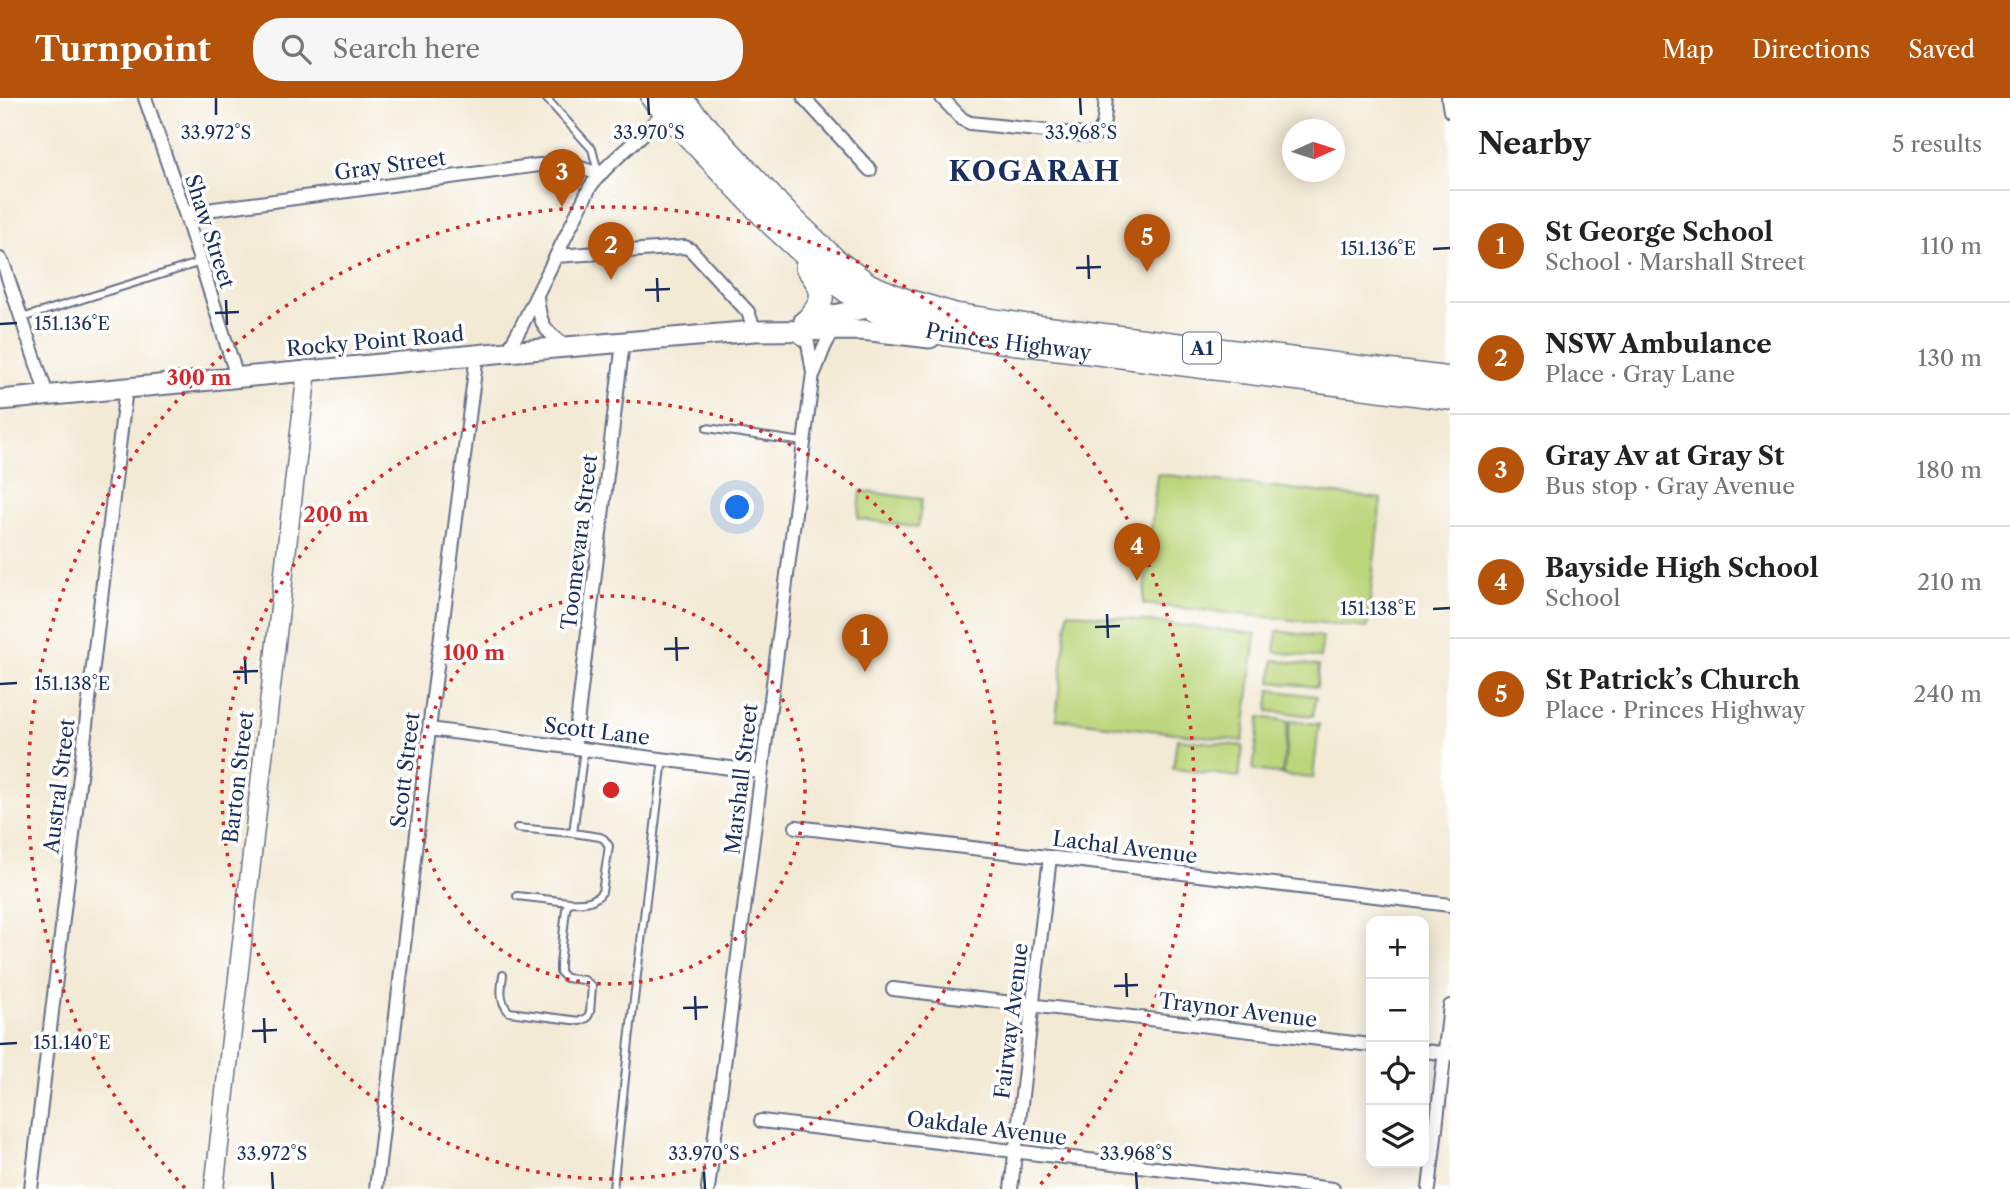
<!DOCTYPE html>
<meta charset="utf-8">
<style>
:root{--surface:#fff;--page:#f6f6f6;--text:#222;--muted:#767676;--line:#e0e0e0;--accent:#b45309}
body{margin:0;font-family:"Libre Caslon Text",serif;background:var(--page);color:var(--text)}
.controls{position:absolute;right:21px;bottom:21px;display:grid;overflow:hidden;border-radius:14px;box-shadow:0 4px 18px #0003}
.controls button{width:63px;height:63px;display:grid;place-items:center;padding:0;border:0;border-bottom:2px solid var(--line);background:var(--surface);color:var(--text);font:35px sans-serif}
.compass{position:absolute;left:1282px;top:21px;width:63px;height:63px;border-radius:50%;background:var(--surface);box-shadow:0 4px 18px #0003;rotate:87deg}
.you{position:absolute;left:738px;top:410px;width:24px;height:24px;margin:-18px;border:5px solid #fff;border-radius:50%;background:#1a73e8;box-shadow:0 0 0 10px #1a73e833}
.badge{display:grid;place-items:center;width:46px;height:46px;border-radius:50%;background:var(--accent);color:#fff;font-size:23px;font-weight:700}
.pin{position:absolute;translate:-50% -58px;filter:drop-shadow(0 2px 4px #0008)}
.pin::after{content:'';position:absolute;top:37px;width:24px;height:21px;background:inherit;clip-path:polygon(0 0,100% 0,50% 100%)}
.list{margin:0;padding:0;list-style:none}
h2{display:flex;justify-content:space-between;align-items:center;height:91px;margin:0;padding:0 28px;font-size:30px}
h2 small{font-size:23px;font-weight:400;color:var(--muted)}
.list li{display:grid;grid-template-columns:46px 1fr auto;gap:21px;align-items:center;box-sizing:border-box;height:112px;padding:0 28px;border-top:2px solid var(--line)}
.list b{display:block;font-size:26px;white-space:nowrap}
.list p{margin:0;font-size:23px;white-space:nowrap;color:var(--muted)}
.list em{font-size:23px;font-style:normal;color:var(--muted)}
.icon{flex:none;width:38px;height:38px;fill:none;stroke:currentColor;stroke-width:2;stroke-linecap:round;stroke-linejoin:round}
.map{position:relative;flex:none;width:1450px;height:1091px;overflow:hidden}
header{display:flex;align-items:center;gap:42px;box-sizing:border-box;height:98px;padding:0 35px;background:var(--accent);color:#fff}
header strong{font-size:33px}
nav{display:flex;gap:38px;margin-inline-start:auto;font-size:24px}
.search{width:490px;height:63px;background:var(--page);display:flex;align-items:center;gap:18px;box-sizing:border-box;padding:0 24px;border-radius:28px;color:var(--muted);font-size:26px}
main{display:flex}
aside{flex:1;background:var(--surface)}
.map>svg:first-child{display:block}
.green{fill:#bcd67b;stroke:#6c826c;stroke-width:2}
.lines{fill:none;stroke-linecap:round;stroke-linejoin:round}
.lane-casing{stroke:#677088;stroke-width:10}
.street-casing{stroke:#677088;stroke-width:16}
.secondary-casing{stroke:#677088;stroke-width:21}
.primary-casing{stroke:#677088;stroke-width:23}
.highway-casing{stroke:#677088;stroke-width:26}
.lane{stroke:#fff;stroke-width:6}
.street{stroke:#fff;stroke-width:12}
.secondary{stroke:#fff;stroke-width:18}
.primary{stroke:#fff;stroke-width:19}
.highway{stroke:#fff;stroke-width:23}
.ticks{fill:none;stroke:#1b2f5e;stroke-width:2.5}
.ring{fill:none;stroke:#d62828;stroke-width:3.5;stroke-dasharray:3.5 7}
.labels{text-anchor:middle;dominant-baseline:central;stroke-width:7;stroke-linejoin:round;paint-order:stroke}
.shield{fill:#fff;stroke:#5f6d8e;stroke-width:2}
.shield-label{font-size:19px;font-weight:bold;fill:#1b2f5e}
.street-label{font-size:21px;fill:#1b2f5e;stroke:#fff}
.district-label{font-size:28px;font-weight:bold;letter-spacing:2px;fill:#1b2f5e;stroke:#fff}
.ticks-label{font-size:18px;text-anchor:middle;fill:#1b2f5e;stroke:#fff;stroke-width:7;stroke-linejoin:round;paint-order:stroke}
.centre{fill:#d62828;stroke:#fff;stroke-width:3.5}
.ring-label{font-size:21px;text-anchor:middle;font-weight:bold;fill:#d62828;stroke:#fff;stroke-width:7;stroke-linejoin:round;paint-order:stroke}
</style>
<header>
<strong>Turnpoint</strong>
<div class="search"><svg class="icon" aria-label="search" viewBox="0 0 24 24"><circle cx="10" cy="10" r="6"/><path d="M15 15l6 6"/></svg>Search here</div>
<nav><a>Map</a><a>Directions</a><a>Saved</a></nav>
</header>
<main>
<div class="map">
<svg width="1450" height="1091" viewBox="0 0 1450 1091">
<rect width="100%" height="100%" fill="#fff"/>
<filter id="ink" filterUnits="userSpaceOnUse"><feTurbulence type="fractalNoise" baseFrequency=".0143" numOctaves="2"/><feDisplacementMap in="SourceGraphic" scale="14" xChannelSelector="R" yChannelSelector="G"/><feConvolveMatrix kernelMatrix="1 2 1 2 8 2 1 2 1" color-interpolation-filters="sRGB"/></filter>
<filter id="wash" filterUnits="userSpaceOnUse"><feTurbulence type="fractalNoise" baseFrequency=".00686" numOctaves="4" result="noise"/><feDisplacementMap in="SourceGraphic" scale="28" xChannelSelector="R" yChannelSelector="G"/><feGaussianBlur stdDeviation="1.57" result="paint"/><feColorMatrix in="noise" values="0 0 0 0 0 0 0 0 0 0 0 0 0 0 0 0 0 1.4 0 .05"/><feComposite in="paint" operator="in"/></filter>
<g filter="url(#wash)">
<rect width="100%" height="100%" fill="#f3ead5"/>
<path class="green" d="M 1157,376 L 1381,401 L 1367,530 L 1143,506 Z
M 861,393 L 922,401 L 918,429 L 858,421 Z
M 1068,514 L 1256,536 L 1243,643 L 1056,621 Z
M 1277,533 L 1323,539 L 1320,560 L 1275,554 Z
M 1274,562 L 1319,568 L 1317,589 L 1271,584 Z
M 1270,592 L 1316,598 L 1313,618 L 1268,613 Z
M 1260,619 L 1288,623 L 1282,676 L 1253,672 Z
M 1290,623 L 1319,626 L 1313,680 L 1283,677 Z
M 1177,641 L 1243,648 L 1239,679 L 1173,671 Z"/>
</g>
<g filter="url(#ink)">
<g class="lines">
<defs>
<path id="lane" d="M 546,0 L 592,51 L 598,74
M 22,220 L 201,164
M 707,330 L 803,344
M 517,730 L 573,735
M 517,798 L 569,804
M 503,877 C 501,891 499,903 509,914 L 580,923 L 587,920 L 590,914 L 592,888 L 584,882 L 566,880 L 560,874 L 560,866 L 566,811 L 569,804 C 582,805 594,805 602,794 L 609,748 L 604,741 L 600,739 L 573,735 L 584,651
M 613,1091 L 629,943 L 663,661"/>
<path id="street" d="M 145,0 L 185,115 L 237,279
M 804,0 L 870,72
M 942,0 L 962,21 L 970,25 L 1093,38 C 1107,33 1104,13 1106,0
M 1448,0 L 1450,13
M 185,115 L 539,67 L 575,68 L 599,76
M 556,158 L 685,149 L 691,152 L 748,214 L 755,233
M 0,161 L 4,168 L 47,297
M 537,199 C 540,226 543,233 567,248
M 507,254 L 521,229 L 590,89 C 611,59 646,40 666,9
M 814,275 C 821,260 824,242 837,231
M 429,631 L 761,674
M 574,650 L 623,244
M 796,729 L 1450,807
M 893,891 L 1371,947
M 1424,953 L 1450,956
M 761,1023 L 1333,1091
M 31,1091 L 126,290
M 376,1091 L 429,631 L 477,257
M 708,1091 L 813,275 L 808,245 L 794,234
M 1011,1091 L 1050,759
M 1429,1091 L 1450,908"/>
<path id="secondary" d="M 214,1091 L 307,272"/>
<path id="primary" d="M 804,223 L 877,208
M 0,302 L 507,254 L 755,233 L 862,232 L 930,240"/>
<g id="highway">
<path id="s1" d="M 653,0 L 772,126 L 836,185 L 869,209 L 883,216 L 925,231 L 947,236 L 1450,300"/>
<path d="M 679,0 L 783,112 L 836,163 L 868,187 L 904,202 L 955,217 L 1028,228 L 1450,281"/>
<path d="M 807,169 C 824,191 828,200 808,222"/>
</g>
</defs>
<use href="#lane" class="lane-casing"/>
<use href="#street" class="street-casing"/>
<use href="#secondary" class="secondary-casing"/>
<use href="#primary" class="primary-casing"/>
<use href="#highway" class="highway-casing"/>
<use href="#lane" class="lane"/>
<use href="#street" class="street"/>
<use href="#secondary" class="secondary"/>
<use href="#primary" class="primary"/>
<use href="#highway" class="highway"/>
</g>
</g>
<path class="ticks" d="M 216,0 L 216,17M 648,0 L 649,17M 1080,0 L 1081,17M 1433,151 L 1450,150M 1088,157 L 1089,181M 1076,170 L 1101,169M 657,180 L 658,204M 645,192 L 670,191M 226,202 L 227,227M 215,215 L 239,214M 0,226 L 17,225M 1433,511 L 1450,510M 1107,516 L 1108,540M 1095,529 L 1120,528M 676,539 L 677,563M 664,551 L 689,550M 245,561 L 246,586M 233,574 L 258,573M 0,586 L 17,585M 1126,875 L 1127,899M 1114,888 L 1138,887M 695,898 L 696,922M 683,910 L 708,909M 264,920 L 265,945M 252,933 L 277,932M 0,946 L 17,945M 272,1074 L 273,1091M 704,1074 L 705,1091M 1136,1074 L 1137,1091"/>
<g class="ring">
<circle cx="611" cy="692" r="194"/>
<circle cx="611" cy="692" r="389"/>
<path d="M185 1090A583 583 0 1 1 1037 1090"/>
</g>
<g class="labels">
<rect class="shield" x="1183" y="234.5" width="38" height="31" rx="5"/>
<g class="shield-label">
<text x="1202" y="250">A1</text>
</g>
<g class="street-label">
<text transform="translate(390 67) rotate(-8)">Gray Street</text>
<text transform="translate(210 133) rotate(72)">Shaw Street</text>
<text stroke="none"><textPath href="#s1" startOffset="446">Princes Highway</textPath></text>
<text transform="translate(375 243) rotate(-5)">Rocky Point Road</text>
<text transform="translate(579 444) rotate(-83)">Toomevara Street</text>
<text transform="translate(597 633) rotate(7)">Scott Lane</text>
<text transform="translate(405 672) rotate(-83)">Scott Street</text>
<text transform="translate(238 679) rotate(-83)">Barton Street</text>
<text transform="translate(741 681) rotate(-83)">Marshall Street</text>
<text transform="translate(59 688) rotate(-83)">Austral Street</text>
<text transform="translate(1125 749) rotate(7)">Lachal Avenue</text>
<text transform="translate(1238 912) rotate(7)">Traynor Avenue</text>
<text transform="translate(1011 923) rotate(-83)">Fairway Avenue</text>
<text transform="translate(987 1030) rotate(7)">Oakdale Avenue</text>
</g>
<g class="district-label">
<text x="1035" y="73">KOGARAH</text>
</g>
</g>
<g class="ticks-label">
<text x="216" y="41">33.972°S</text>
<text x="649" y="41">33.970°S</text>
<text x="1081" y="41">33.968°S</text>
<text x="1378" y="157">151.136°E</text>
<text x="72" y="232">151.136°E</text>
<text x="1378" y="517">151.138°E</text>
<text x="72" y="592">151.138°E</text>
<text x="72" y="951">151.140°E</text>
<text x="272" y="1062">33.972°S</text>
<text x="704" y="1062">33.970°S</text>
<text x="1136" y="1062">33.968°S</text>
</g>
<circle cx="611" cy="692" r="10" class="centre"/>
<g class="ring-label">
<text x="199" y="287">300 m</text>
<text x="336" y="424">200 m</text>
<text x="474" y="562">100 m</text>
</g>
</svg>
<div class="controls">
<button>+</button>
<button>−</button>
<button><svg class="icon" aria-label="locate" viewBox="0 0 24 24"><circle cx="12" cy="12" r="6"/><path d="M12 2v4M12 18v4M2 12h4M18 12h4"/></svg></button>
<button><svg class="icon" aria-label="layers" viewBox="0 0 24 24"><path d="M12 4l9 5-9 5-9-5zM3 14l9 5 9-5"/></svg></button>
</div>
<svg class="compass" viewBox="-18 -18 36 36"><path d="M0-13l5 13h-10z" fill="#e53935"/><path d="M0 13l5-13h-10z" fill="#767676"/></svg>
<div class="you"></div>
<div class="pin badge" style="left:865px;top:574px">1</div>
<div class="pin badge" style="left:611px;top:182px">2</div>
<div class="pin badge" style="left:562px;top:109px">3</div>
<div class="pin badge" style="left:1137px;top:483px">4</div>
<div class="pin badge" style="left:1147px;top:174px">5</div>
</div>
<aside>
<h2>Nearby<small>5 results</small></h2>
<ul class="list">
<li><span class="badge">1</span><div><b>St George School</b><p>School · Marshall Street</p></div><em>110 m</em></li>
<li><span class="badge">2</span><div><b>NSW Ambulance</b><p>Place · Gray Lane</p></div><em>130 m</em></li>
<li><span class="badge">3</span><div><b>Gray Av at Gray St</b><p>Bus stop · Gray Avenue</p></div><em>180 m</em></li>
<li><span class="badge">4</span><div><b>Bayside High School</b><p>School</p></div><em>210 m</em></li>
<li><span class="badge">5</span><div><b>St Patrick’s Church</b><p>Place · Princes Highway</p></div><em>240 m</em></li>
</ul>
</aside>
</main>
